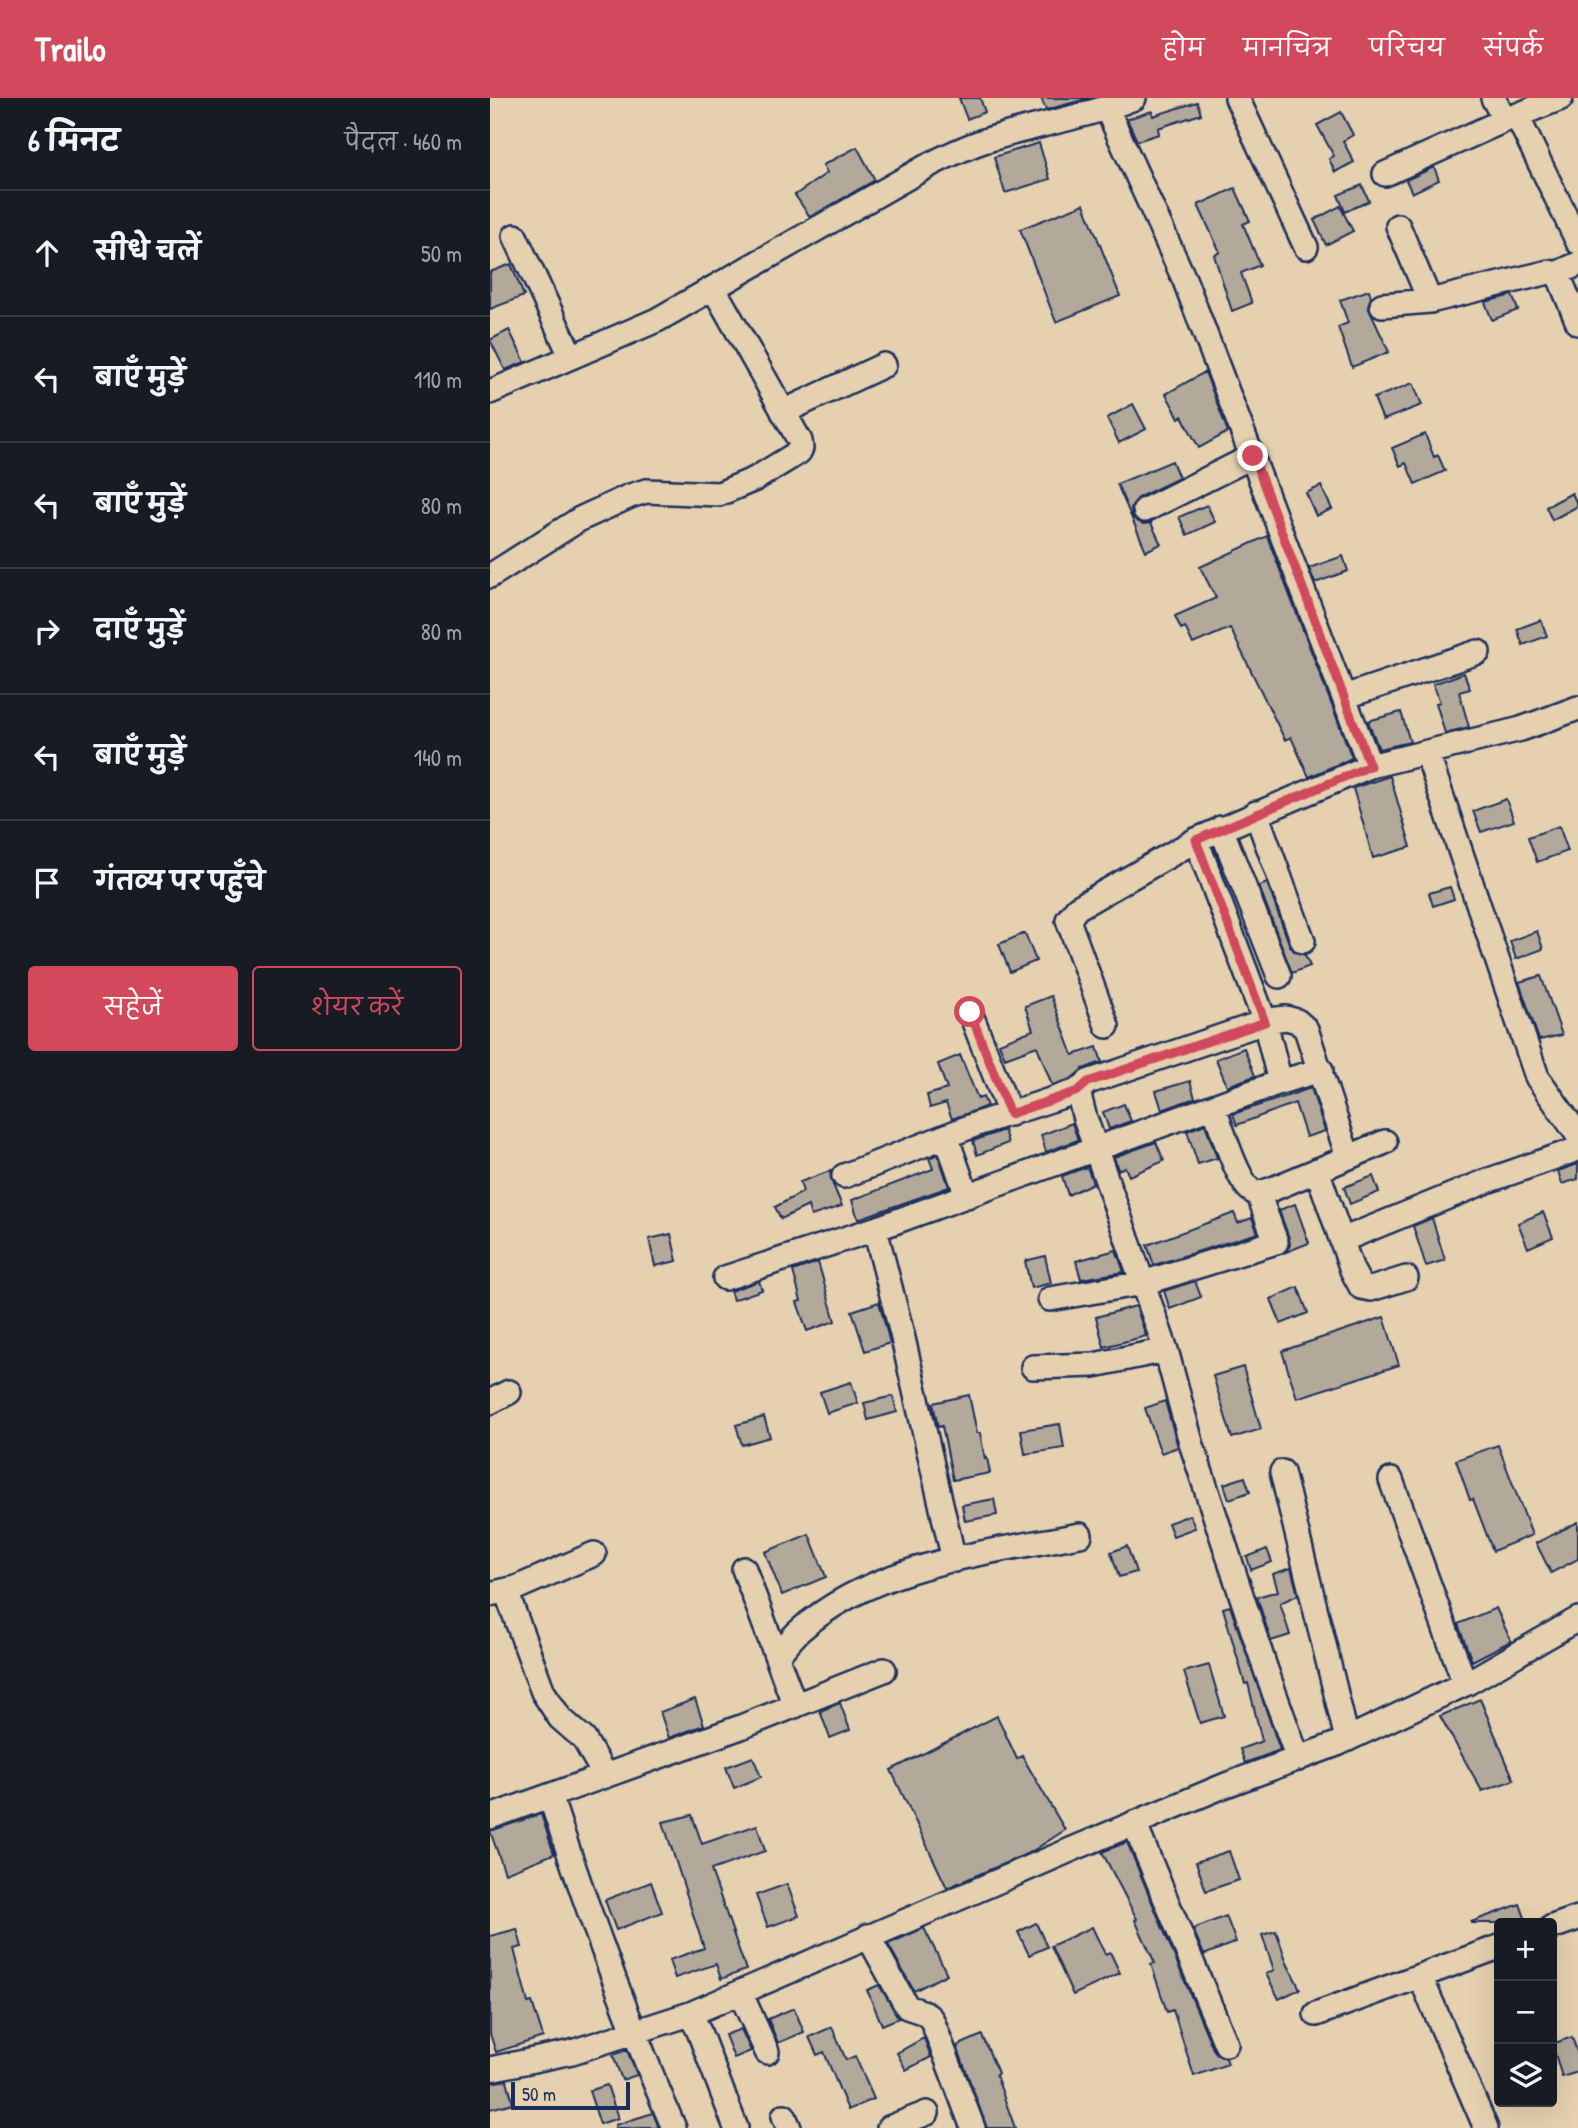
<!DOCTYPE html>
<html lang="hi">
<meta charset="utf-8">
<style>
:root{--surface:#171b24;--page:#242831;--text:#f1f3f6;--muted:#9ea1a6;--line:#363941;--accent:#d1495b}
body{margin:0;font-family:"Patrick Hand","Playpen Sans Deva",sans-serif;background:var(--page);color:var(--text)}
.controls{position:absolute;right:21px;bottom:21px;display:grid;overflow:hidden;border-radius:7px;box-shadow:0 7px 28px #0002}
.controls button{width:63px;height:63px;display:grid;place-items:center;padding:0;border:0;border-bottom:2px solid var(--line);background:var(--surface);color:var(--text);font:35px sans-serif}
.scale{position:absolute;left:21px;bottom:18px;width:119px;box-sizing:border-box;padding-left:7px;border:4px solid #1b2f5e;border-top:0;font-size:19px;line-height:24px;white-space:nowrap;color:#1b2f5e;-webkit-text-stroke:5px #e5d1af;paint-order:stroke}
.stop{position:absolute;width:21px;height:21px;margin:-16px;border:5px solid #d1495b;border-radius:50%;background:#fff}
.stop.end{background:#d1495b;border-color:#fff;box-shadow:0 2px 7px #0008}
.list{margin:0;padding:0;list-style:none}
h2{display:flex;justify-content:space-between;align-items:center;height:91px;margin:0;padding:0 28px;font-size:30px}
h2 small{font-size:23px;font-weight:400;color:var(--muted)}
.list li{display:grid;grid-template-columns:46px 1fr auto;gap:21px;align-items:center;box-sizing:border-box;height:126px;padding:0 28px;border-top:2px solid var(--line)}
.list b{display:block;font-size:26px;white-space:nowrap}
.list em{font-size:23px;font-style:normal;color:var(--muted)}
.actions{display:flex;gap:14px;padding:21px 28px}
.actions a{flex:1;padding:16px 0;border:2px solid var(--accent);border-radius:7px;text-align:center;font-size:24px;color:var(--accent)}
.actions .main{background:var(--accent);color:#fff}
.icon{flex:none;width:38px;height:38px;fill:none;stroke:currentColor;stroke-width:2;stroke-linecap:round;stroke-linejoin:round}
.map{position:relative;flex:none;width:1088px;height:2030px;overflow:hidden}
header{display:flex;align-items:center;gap:42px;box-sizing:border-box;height:98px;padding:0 35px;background:var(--accent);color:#fff}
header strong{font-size:33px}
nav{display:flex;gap:38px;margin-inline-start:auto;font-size:24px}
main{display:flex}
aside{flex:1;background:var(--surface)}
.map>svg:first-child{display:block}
.building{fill:#b3a99b;stroke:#1b2f5e;stroke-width:2}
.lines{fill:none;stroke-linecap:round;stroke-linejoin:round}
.minor-casing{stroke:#1b2f5e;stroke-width:28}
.minor{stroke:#e5d1af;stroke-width:23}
.route{stroke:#d1495b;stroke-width:9}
</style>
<header>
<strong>Trailo</strong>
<nav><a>होम</a><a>मानचित्र</a><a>परिचय</a><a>संपर्क</a></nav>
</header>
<main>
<aside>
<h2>6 मिनट<small>पैदल · 460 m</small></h2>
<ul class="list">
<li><svg class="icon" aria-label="ahead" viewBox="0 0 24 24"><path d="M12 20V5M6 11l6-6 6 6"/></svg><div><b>सीधे चलें</b></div><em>50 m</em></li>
<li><svg class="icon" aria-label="left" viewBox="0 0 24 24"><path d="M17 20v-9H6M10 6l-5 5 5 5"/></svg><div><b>बाएँ मुड़ें</b></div><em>110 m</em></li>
<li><svg class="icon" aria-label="left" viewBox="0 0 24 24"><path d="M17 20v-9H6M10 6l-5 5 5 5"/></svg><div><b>बाएँ मुड़ें</b></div><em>80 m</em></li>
<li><svg class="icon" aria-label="right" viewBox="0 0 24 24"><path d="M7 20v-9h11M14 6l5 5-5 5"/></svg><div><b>दाएँ मुड़ें</b></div><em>80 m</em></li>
<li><svg class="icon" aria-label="left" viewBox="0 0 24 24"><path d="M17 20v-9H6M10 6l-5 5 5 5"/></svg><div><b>बाएँ मुड़ें</b></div><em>140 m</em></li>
<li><svg class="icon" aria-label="arrive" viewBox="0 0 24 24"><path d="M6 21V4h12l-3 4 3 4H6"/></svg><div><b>गंतव्य पर पहुँचे</b></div></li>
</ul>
<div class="actions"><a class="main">सहेजें</a><a>शेयर करें</a></div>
</aside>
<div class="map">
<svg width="1088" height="2030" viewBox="0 0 1088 2030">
<rect width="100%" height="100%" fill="#e5d1af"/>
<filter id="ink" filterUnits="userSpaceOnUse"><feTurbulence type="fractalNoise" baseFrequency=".0143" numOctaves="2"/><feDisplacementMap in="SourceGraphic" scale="14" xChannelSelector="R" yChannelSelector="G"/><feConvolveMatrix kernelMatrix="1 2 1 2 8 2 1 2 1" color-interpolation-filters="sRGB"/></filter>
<g filter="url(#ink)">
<path class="building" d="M 469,0 L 490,0 L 495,14 L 477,21 Z
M 551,0 L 600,0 L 556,12 Z
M 707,4 L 711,16 L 668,30 L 669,36 L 647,43 L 637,21 L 662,13 L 663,18 Z
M 851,14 L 863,37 L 853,43 L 864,64 L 845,74 L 839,61 L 844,58 L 827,27 Z
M 549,45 L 560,81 L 515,95 L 504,59 Z
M 367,49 L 385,82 L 320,119 L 305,97 L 337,75 L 333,67 Z
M 944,69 L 949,82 L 922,95 L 916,82 Z
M 872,87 L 879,103 L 855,114 L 848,97 Z
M 745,90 L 760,123 L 753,126 L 770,167 L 751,175 L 762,205 L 742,213 L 724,157 L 730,154 L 708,107 Z
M 594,106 L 630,198 L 566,224 L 530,131 Z
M 850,108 L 863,133 L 836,147 L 824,122 Z
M 21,166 L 34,198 L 0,211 L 0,174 Z
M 879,192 L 881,199 L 878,209 L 899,254 L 862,269 L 848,229 L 858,225 L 850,202 Z
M 1022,197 L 1028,212 L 1002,222 L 995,204 Z
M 19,232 L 35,264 L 15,272 L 0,242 Z
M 715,274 L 738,334 L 709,350 L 692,318 L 689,320 L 676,296 Z
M 923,285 L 932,307 L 893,322 L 884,300 Z
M 643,306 L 656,331 L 629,345 L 617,320 Z
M 935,336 L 944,359 L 948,357 L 955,373 L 925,386 L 916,365 L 910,368 L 902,350 Z
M 682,363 L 689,380 L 649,399 L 641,410 L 642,418 L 647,423 L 653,426 L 661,425 L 671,446 L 656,453 L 627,386 Z
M 831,388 L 842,411 L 826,418 L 816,395 Z
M 1082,395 L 1088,408 L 1062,422 L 1056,409 Z
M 717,407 L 725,424 L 697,437 L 689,419 Z
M 777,438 L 862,660 L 819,679 L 801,639 L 795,642 L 740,530 L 703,546 L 695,529 L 691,531 L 685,518 L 726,500 L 710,469 Z
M 853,458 L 858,473 L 825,485 L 819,470 Z
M 1051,522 L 1057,538 L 1033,547 L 1027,531 Z
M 974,575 L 980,591 L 969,594 L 979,629 L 955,635 L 946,605 L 950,604 L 943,586 Z
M 911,614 L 920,644 L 889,651 L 878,623 Z
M 900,678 L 921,749 L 883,760 L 863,690 Z
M 1016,701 L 1024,723 L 991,734 L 983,713 Z
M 1069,728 L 1078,753 L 1047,764 L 1038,739 Z
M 777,785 L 800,848 L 805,854 L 815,857 L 820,868 L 802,875 L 769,788 Z
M 960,789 L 964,801 L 943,808 L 939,795 Z
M 1047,833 L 1053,851 L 1026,861 L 1020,843 Z
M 535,835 L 546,863 L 520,874 L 509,846 Z
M 1051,878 L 1072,937 L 1049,942 L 1029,884 Z
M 561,898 L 583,957 L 607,949 L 612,964 L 593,971 L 581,981 L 562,987 L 547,948 L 515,960 L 509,945 L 543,932 L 535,908 Z
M 754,950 L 765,978 L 737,988 L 726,961 Z
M 470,957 L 488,1001 L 493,999 L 497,1008 L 462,1021 L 456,1005 L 440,1010 L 437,997 L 457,991 L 448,966 Z
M 700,983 L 705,1000 L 672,1012 L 666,993 Z
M 821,990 L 835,1033 L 816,1039 L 805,1005 L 747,1027 L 743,1016 Z
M 634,1006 L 641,1023 L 619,1031 L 613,1014 Z
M 582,1025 L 588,1042 L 556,1054 L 551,1037 Z
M 715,1026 L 727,1060 L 708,1066 L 697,1033 Z
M 514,1032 L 518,1045 L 487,1057 L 483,1043 Z
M 666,1044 L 674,1063 L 639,1078 L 635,1069 L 628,1072 L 624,1059 Z
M 448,1056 L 459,1089 L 368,1121 L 362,1102 L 443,1071 L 439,1060 Z
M 1088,1066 L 1088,1081 L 1072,1086 L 1068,1073 Z
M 597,1069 L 603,1085 L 578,1097 L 572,1078 Z
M 340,1073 L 341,1082 L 352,1108 L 321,1118 L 318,1108 L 291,1121 L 285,1109 L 313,1094 L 310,1084 Z
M 883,1078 L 889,1094 L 860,1106 L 854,1089 Z
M 805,1106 L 819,1145 L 796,1154 L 800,1147 L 799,1140 L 789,1112 Z
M 1053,1114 L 1063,1139 L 1038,1150 L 1028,1125 Z
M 744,1115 L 748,1125 L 762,1120 L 768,1135 L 664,1167 L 657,1147 Z
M 942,1120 L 955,1162 L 936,1168 L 923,1128 Z
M 181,1136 L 187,1163 L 165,1168 L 159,1141 Z
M 626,1152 L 634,1174 L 591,1181 L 586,1163 Z
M 555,1158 L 561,1185 L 541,1190 L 535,1163 Z
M 328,1164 L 345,1223 L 317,1233 L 307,1204 L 311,1203 L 303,1173 Z
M 269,1183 L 272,1192 L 243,1202 L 240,1193 Z
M 705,1183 L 711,1199 L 680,1211 L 674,1193 Z
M 808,1189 L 818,1215 L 791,1226 L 781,1201 Z
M 389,1204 L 400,1245 L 375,1253 L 362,1213 Z
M 646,1208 L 656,1238 L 614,1249 L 606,1219 Z
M 894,1219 L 909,1267 L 807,1300 L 792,1253 Z
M 753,1269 L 771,1331 L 742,1340 L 723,1278 Z
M 361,1284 L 368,1305 L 337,1315 L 330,1294 Z
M 479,1297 L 487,1335 L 490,1335 L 495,1361 L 497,1360 L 500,1375 L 463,1382 L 452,1328 L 448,1329 L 443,1305 Z
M 403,1298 L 407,1314 L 378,1322 L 374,1305 Z
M 675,1303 L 688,1349 L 671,1355 L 655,1310 Z
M 274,1319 L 280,1339 L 252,1347 L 246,1327 Z
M 570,1326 L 574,1350 L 535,1356 L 531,1332 Z
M 1008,1347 L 1042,1437 L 1003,1453 L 983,1401 L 980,1402 L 966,1362 Z
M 755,1379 L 760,1394 L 739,1401 L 734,1386 Z
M 504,1401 L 507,1417 L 475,1423 L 472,1407 Z
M 700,1417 L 705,1430 L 683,1438 L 678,1425 Z
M 1088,1424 L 1088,1461 L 1061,1475 L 1046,1445 Z
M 319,1436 L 336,1479 L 292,1497 L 275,1454 Z
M 637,1448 L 646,1474 L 629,1479 L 621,1454 Z
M 777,1451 L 782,1464 L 761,1472 L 757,1459 Z
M 801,1470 L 808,1497 L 790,1505 L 800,1537 L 781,1543 L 767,1499 L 788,1493 L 783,1476 Z
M 740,1508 L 790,1652 L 755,1665 L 750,1651 L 772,1643 L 758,1585 L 755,1586 L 733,1510 Z
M 1006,1510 L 1021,1543 L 982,1563 L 968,1526 Z
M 719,1567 L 734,1618 L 710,1625 L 694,1574 Z
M 205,1601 L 214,1627 L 179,1640 L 170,1614 Z
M 990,1601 L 1024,1682 L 992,1693 L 950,1618 Z
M 350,1605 L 360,1632 L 340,1640 L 330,1613 Z
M 507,1618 L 527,1661 L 532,1658 L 575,1732 L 541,1754 L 457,1790 L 401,1672 Z
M 263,1659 L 271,1679 L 244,1690 L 236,1669 Z
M 51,1716 L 64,1756 L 15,1775 L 0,1733 Z
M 202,1717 L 212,1746 L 267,1727 L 275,1753 L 221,1772 L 256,1872 L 231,1881 L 226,1866 L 185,1880 L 179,1862 L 214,1850 L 173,1724 Z
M 637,1744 L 723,1951 L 728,1957 L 736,1960 L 738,1966 L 704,1978 L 683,1912 L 677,1914 L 661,1866 L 665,1865 L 645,1822 L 647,1821 L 612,1754 Z
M 739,1753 L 749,1782 L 716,1793 L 706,1764 Z
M 161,1784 L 172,1814 L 126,1832 L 115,1802 Z
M 297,1786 L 309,1818 L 278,1829 L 266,1797 Z
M 1030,1806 L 1037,1825 L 981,1825 L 981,1824 Z
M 736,1818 L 746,1844 L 714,1857 L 703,1831 Z
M 546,1825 L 557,1849 L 539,1857 L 528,1834 Z
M 602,1829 L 615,1856 L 620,1854 L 630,1875 L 583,1897 L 561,1848 Z
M 434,1830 L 457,1876 L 424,1893 L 398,1846 Z
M 27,1831 L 32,1849 L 24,1851 L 38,1905 L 42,1904 L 53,1939 L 6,1954 L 0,1936 L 0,1838 Z
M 786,1833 L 797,1865 L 810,1891 L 789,1901 L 776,1876 L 784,1872 L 772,1837 Z
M 389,1887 L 409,1920 L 392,1927 L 377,1892 Z
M 304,1910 L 314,1934 L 288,1945 L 278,1921 Z
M 342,1929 L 356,1962 L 365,1958 L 384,2001 L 358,2012 L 334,1954 L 327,1957 L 319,1939 Z
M 251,1931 L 261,1953 L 244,1960 L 235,1937 Z
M 492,1937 L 508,1975 L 506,1977 L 525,2030 L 497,2030 L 467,1948 Z
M 1082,1939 L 1088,1957 L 1088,1974 L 1072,1979 L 1062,1946 Z
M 434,1940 L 441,1959 L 416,1972 L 407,1955 Z
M 137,1952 L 147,1977 L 132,1982 L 123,1957 Z
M 17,1982 L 23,2005 L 0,2011 L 0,1985 Z
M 117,1987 L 128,2020 L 110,2026 L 99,1993 Z
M 163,2015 L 169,2030 L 125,2030 L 125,2027 Z"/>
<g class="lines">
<defs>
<path id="minor" d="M 747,0 L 816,149
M 1003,0 L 1015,22
M 617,11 L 695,183 L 880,668
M 1027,18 L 1088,144
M 895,76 L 1015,22 L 1071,0
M 908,128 L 940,203
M 25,138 L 81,258
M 1066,176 L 1088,166
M 892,207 L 940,203 L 1059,174 L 1066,176 L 1070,181 L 1088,225
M 0,294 L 167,222 L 441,66 C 459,57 477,48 497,42 C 546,27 596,19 644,0
M 293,314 L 394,267
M 655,412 L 763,358
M 0,478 L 90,421 L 140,398 L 156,393 L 229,396 L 265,381 L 309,354 L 311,350 L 310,343 L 224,191
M 854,599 L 988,554
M 937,655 L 1047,979 L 1088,1037
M 766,715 L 813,843
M 731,730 L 789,878
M 706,742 L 775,924 L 790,984
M 480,914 L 520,1016
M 617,928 L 578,822 L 587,810 L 706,742 L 880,668 L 1031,631 L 1088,610
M 724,1009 C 730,1025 749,1090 764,1094 C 769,1096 775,1093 780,1092 L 895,1044
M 456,1038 L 477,1098
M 827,1072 L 862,1172 L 871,1189 L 881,1191 L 916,1180
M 354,1078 L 487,1026 L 588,993
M 385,1131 L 412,1236 L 464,1462
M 852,1142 L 997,1083 L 1088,1051
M 235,1180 L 385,1131 L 790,984 L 831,972
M 560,1201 L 653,1185 L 786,1144 L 768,1095
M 543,1269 L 604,1267 L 676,1252
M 0,1304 L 19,1294
M 792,1374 L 857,1641
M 901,1382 L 975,1586
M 254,1471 L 305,1608
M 16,1493 L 53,1594 L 70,1620 L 94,1641 L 115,1678
M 0,1496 L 26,1490 L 104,1456
M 287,1558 C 294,1550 301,1541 308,1534 C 383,1466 495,1455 590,1437
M 808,1661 L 776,1572 L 702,1348 L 676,1252 L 594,1017 L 588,993 L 598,984 L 780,922 L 796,920 L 807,923 L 816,931 L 858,1059
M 60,1698 C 97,1811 137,1921 184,2030
M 0,1719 L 251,1629 L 394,1572
M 644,1725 L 736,1946
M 1062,1829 L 1088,1820
M 378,1838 L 417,1909 L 435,1915 L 442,1922 L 483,2030
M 930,1878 L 996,2030
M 250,1894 L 277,1954
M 200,1916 L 208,1931 L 246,2030
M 826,1916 L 1009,1849
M 0,1971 L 82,1954 L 200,1916 L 585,1750 L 736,1687 L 847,1646 L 979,1584 L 1088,1521
M 294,2018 L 299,2030
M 399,2030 L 437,2015"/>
</defs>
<use href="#minor" class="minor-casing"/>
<use href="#minor" class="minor"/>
</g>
</g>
<g class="lines" filter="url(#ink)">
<path class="route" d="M 480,914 L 520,1016 L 588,993 L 598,984 L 775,924 L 706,742 L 880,668 L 763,358"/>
</g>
</svg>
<div class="controls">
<button>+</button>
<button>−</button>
<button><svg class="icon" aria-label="layers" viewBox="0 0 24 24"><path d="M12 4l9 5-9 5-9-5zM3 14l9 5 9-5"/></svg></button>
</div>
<div class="scale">50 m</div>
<div class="stop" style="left:480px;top:914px"></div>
<div class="stop end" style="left:763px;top:358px"></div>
</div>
</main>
